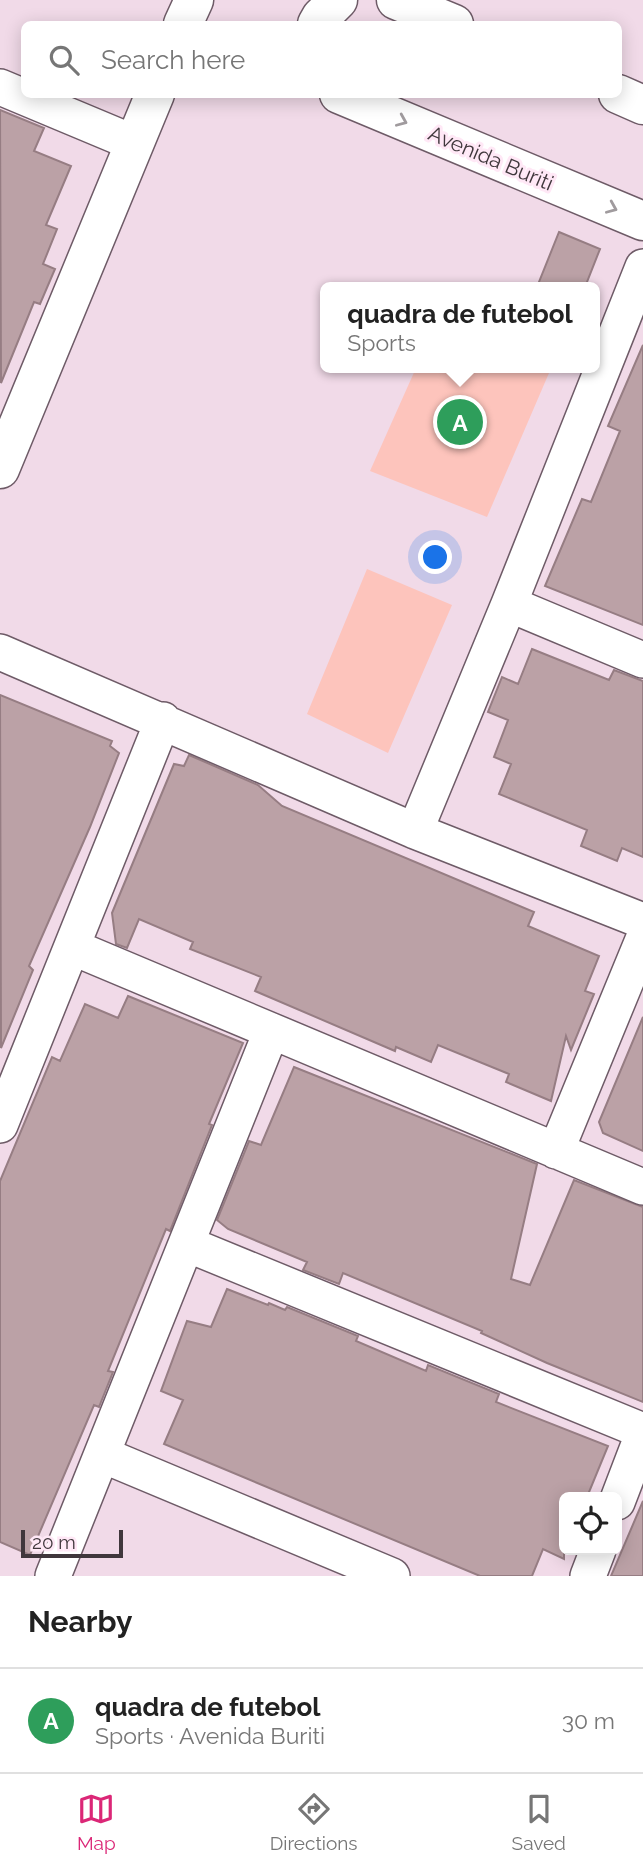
<!DOCTYPE html>
<meta charset="utf-8">
<style>
:root{--surface:#fff;--page:#f2f2f2;--text:#222;--muted:#767676;--line:#e0e0e0;--accent:#db2777}
body{margin:0;font-family:Raleway,sans-serif;background:var(--page);color:var(--text)}
.controls{position:absolute;right:21px;bottom:21px;display:grid;overflow:hidden;border-radius:10px;box-shadow:0 4px 18px #0003}
.controls button{width:63px;height:63px;display:grid;place-items:center;padding:0;border:0;border-bottom:2px solid var(--line);background:var(--surface);color:var(--text);font:35px sans-serif}
.scale{position:absolute;left:21px;bottom:18px;width:102px;box-sizing:border-box;padding-left:7px;border:4px solid #40373c;border-top:0;font-size:19px;line-height:24px;white-space:nowrap;color:#40373c;-webkit-text-stroke:5px #ffe8f6;paint-order:stroke}
.you{position:absolute;left:436px;top:558px;width:24px;height:24px;margin:-18px;border:5px solid #fff;border-radius:50%;background:#1a73e8;box-shadow:0 0 0 10px #1a73e833}
.badge{display:grid;place-items:center;width:46px;height:46px;border-radius:50%;background:var(--accent);color:#fff;font-size:23px;font-weight:700}
.pin{position:absolute;translate:-50% -50%;border:4px solid #fff;box-shadow:0 2px 7px #0006}
.popup{position:absolute;left:320px;top:282px;width:280px;height:91px;box-sizing:border-box;display:grid;place-content:center;border-radius:10px;background:var(--surface);filter:drop-shadow(0 2px 5px #0005);font-size:23px;white-space:nowrap;color:var(--muted)}
.popup b{font-size:26px;color:var(--text)}
.popup::after{content:'';position:absolute;left:50%;top:100%;margin-left:-14px;border:14px solid transparent;border-top-color:var(--surface)}
.list{margin:0;padding:0;list-style:none}
h2{display:flex;justify-content:space-between;align-items:center;height:91px;margin:0;padding:0 28px;font-size:30px}
h2 small{font-size:23px;font-weight:400;color:var(--muted)}
.list li{display:grid;grid-template-columns:46px 1fr auto;gap:21px;align-items:center;box-sizing:border-box;height:105px;padding:0 28px;border-top:2px solid var(--line)}
.list b{display:block;font-size:26px;white-space:nowrap}
.list p{margin:0;font-size:23px;white-space:nowrap;color:var(--muted)}
.list em{font-size:23px;font-style:normal;color:var(--muted)}
.icon{flex:none;width:38px;height:38px;fill:none;stroke:currentColor;stroke-width:2;stroke-linecap:round;stroke-linejoin:round}
.map{position:relative;flex:none;width:643px;height:1576px;overflow:hidden}
.search{position:absolute;background:var(--surface);box-shadow:0 4px 18px #0003;left:21px;right:21px;top:21px;height:77px;display:flex;align-items:center;gap:18px;box-sizing:border-box;padding:0 24px;border-radius:10px;color:var(--muted);font-size:26px}
.sheet{height:196px;background:var(--surface)}
nav{display:flex;justify-content:space-around;align-items:center;box-sizing:border-box;height:98px;border-top:2px solid var(--line);background:var(--surface);font-size:19px;color:var(--muted)}
nav a{display:grid;justify-items:center;gap:4px}
nav .on{color:var(--accent)}
.map>svg:first-child{display:block}
.green{fill:#fdc4bc}
.building{fill:#bba1a6;stroke:#967d83;stroke-width:2}
.lines{fill:none;stroke-linecap:round;stroke-linejoin:round}
.minor-casing{stroke:#6e5b67;stroke-width:38}
.tertiary-casing{stroke:#6e5b67;stroke-width:41}
.minor{stroke:#fff;stroke-width:35}
.tertiary{stroke:#fff;stroke-width:38}
.oneway{stroke:#a09b9e}
.labels{text-anchor:middle;dominant-baseline:central;stroke-width:6;stroke-linejoin:round;paint-order:stroke}
.street-label{font-size:21px;fill:#40373c;stroke:#ffe8f6}
</style>
<div class="map">
<svg width="643" height="1576" viewBox="0 0 643 1576">
<rect width="100%" height="100%" fill="#f1dae8"/>
<path class="green" d="M 416,368 L 537,368 L 549,373 L 487,517 L 370,471 Z
M 367,569 L 452,605 L 388,753 L 307,714 Z"/>
<path class="building" d="M 0,110 L 44,128 L 34,151 L 71,166 L 46,225 L 57,229 L 43,264 L 55,269 L 40,304 L 34,302 L 1,383 Z
M 559,232 L 600,249 L 585,287 L 537,287 Z
M 643,345 L 643,625 L 545,586 L 582,499 L 591,502 L 620,431 L 608,426 Z
M 532,649 L 609,680 L 614,670 L 643,681 L 643,857 L 622,848 L 617,861 L 581,846 L 587,830 L 499,794 L 511,764 L 494,757 L 508,720 L 488,712 L 502,677 L 518,684 Z
M 0,695 L 112,741 L 110,746 L 119,753 L 90,827 L 29,966 L 33,970 L 1,1048 Z
M 189,755 L 258,785 L 282,806 L 534,912 L 528,926 L 599,956 L 585,991 L 594,994 L 571,1050 L 566,1036 L 551,1101 L 506,1082 L 509,1074 L 438,1045 L 431,1062 L 396,1047 L 395,1051 L 255,991 L 261,977 L 190,949 L 193,942 L 139,919 L 127,948 L 116,944 L 112,913 L 174,764 L 184,766 Z
M 128,996 L 243,1043 L 209,1124 L 212,1125 L 170,1231 L 166,1229 L 108,1371 L 113,1372 L 99,1407 L 94,1405 L 30,1555 L 0,1542 L 0,1181 L 52,1057 L 60,1061 L 85,1004 L 118,1018 Z
M 643,1017 L 643,1151 L 603,1133 L 599,1122 Z
M 294,1067 L 537,1164 L 511,1279 L 530,1285 L 574,1180 L 643,1207 L 643,1402 L 547,1363 L 481,1333 L 482,1331 L 343,1273 L 339,1284 L 303,1270 L 307,1262 L 228,1229 L 217,1220 L 249,1141 L 261,1145 Z
M 227,1289 L 268,1305 L 269,1303 L 285,1310 L 287,1307 L 358,1336 L 356,1341 L 426,1371 L 428,1365 L 499,1394 L 496,1402 L 608,1446 L 587,1497 L 564,1497 L 564,1559 L 543,1549 L 532,1576 L 480,1576 L 164,1444 L 183,1400 L 161,1391 L 187,1321 L 211,1327 Z
M 643,1501 L 643,1576 L 611,1576 Z"/>
<g class="lines">
<defs>
<path id="minor" d="M 0,87 L 134,143
M 509,604 L 643,660
M 0,652 L 415,831 L 643,921
M 415,831 L 509,604 L 643,267
M 72,947 L 643,1187
M 0,1125 L 163,720
M 556,1151 L 643,940
M 187,1244 L 643,1431
M 103,1455 L 392,1576
M 617,1502 L 643,1434
M 53,1576 L 271,1032
M 588,1576 L 598,1550"/>
<path id="tertiary" d="M 396,0 L 454,24
M 183,24 L 194,0
M 317,24 L 321,17 L 338,0
M 339,94 L 643,221
M 618,94 L 643,105
M 0,469 L 155,94"/>
</defs>
<use href="#minor" class="minor-casing"/>
<use href="#tertiary" class="tertiary-casing"/>
<use href="#minor" class="minor"/>
<use href="#tertiary" class="tertiary"/>
</g>
<defs><path id="oneway-chevron" d="M-2-3.5L2.5 0L-2 3.5" fill="none" stroke-width="1.6" stroke-linecap="round" stroke-linejoin="round" transform="scale(1.75)"/></defs>
<g class="oneway">
<use href="#oneway-chevron" transform="translate(402 121) rotate(23)"/>
<use href="#oneway-chevron" transform="translate(612 208) rotate(23)"/>
</g>
<g class="labels">
<g class="street-label">
<text transform="translate(491 158) rotate(23)">Avenida Buriti</text>
</g>
</g>
</svg>
<div class="controls">
<button><svg class="icon" aria-label="locate" viewBox="0 0 24 24"><circle cx="12" cy="12" r="6"/><path d="M12 2v4M12 18v4M2 12h4M18 12h4"/></svg></button>
</div>
<div class="scale">20 m</div>
<div class="you"></div>
<div class="pin badge" style="left:460px;top:422px;background:#2e9e5b">A</div>
<div class="popup"><b>quadra de futebol</b>Sports</div>
<div class="search"><svg class="icon" aria-label="search" viewBox="0 0 24 24"><circle cx="10" cy="10" r="6"/><path d="M15 15l6 6"/></svg>Search here</div>
</div>
<section class="sheet">
<h2>Nearby<small></small></h2>
<ul class="list">
<li><span class="badge" style="background:#2e9e5b">A</span><div><b>quadra de futebol</b><p>Sports · Avenida Buriti</p></div><em>30 m</em></li>
</ul>
</section>
<nav>
<a class="on"><svg class="icon" aria-label="map" viewBox="0 0 24 24"><path d="M3 6l6-2 6 2 6-2v14l-6 2-6-2-6 2zM9 4v14M15 6v14"/></svg>Map</a>
<a><svg class="icon" aria-label="directions" viewBox="0 0 24 24"><path d="M12 3l9 9-9 9-9-9zM9 14v-3h6M13 9l2 2-2 2"/></svg>Directions</a>
<a><svg class="icon" aria-label="saved" viewBox="0 0 24 24"><path d="M7 4h10v16l-5-4-5 4z"/></svg>Saved</a>
</nav>
